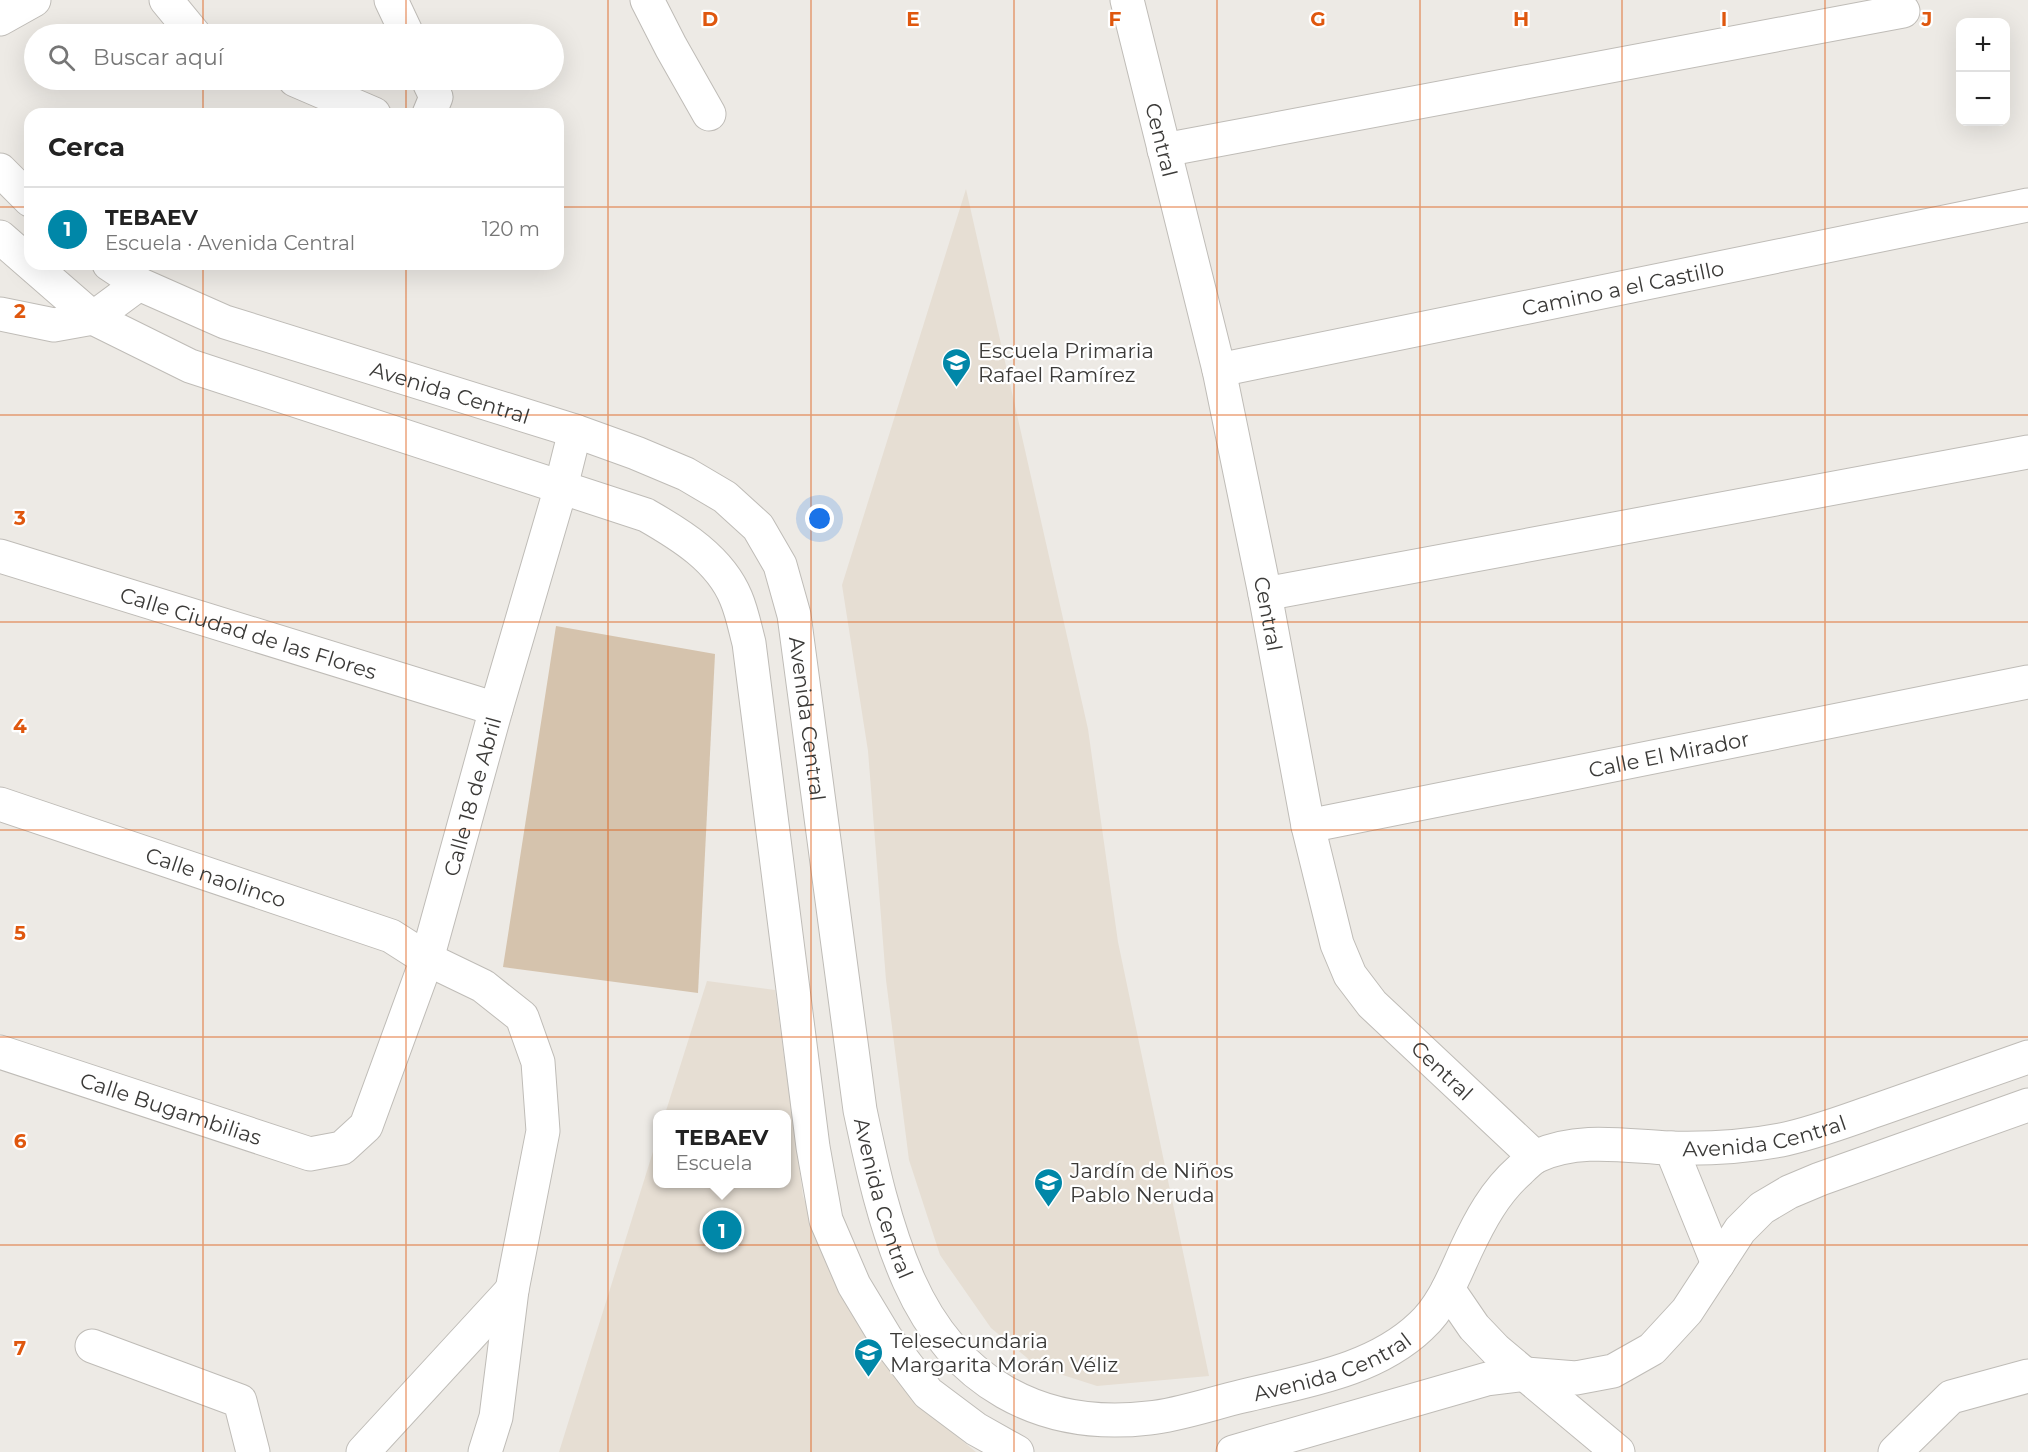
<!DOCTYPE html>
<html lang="es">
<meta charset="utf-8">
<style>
:root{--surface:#fff;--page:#f6f6f6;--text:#222;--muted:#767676;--line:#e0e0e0;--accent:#0087a8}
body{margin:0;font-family:Montserrat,sans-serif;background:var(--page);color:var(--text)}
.controls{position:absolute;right:18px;top:18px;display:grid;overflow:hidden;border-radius:12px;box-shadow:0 6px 24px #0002}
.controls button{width:54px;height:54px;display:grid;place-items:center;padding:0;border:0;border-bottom:2px solid var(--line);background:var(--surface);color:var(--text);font:30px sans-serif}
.you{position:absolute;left:820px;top:519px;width:21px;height:21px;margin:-15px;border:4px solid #fff;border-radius:50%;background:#1a73e8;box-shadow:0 0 0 9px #1a73e833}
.badge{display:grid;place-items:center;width:39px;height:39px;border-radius:50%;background:var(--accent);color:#fff;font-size:20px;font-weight:700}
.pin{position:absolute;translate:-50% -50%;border:3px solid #fff;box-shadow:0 2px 6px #0006}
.popup{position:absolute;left:653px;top:1110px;width:138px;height:78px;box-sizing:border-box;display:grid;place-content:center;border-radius:12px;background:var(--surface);filter:drop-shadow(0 2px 4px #0005);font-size:20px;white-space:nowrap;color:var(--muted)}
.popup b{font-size:22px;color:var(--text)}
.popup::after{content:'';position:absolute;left:50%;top:100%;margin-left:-12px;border:12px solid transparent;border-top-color:var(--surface)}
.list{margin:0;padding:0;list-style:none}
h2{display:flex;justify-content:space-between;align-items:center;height:78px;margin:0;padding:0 24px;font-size:26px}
h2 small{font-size:20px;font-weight:400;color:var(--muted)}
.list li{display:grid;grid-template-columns:39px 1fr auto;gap:18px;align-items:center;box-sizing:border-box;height:84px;padding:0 24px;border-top:2px solid var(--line)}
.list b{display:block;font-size:22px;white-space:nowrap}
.list p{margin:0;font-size:20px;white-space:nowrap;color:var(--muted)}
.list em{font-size:20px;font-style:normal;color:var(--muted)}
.icon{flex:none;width:33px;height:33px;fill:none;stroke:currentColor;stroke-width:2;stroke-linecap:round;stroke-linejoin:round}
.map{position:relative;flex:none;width:2028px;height:1452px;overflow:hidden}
.search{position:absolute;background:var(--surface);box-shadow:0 6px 24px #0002;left:24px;top:24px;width:540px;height:66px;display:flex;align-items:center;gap:15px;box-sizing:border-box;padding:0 21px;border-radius:33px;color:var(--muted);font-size:22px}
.panel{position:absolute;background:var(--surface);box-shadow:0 6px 24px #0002;left:24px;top:108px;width:540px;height:162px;border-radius:18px}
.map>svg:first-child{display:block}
.built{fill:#e6ded3}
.green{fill:#d5c3ad}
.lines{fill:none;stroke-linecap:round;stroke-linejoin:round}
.street-casing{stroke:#bfbcb7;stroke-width:35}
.street{stroke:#fff;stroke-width:33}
.grid{fill:none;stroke:#df570e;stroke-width:1.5;stroke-opacity:0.55}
.labels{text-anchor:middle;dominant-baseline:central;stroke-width:4.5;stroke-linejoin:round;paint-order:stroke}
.street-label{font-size:21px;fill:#3b3a38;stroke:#fff}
.poi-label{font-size:21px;fill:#3b3a38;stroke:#fff;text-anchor:start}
.grid-label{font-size:20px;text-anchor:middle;font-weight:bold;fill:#df570e;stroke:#fff;stroke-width:4.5;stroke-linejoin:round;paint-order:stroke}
</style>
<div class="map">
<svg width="2028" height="1452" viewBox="0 0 2028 1452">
<rect width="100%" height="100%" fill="#edeae5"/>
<path class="built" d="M 966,189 L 1088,729 L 1118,942 L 1209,1376 L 1097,1386 L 1038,1367 L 991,1328 L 940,1255 L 909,1160 L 886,980 L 868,751 L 842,585 Z
M 707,981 L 775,990 L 803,1196 L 828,1264 L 870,1343 L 927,1412 L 976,1452 L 559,1452 L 657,1139 L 658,1184 L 786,1184 L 786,1114 L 665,1114 Z"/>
<path class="green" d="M 556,626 L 715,654 L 698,993 L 503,967 Z"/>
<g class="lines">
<defs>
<g id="street">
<path d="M 166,0 L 194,34"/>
<path d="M 391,0 L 407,34"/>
<path d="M 647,0 L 671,47 L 709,114"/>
<path id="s1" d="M 1127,0 L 1219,370 L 1265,594 L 1308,826 L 1337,944 L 1350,975 L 1372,1004 L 1535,1157"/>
<path d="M 0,19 L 34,0"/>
<path d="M 295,80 L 374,114"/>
<path d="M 428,80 L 436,97 L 429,114"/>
<path d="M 1164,150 L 1903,11"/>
<path d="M 0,170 L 30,200"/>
<path d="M 0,237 L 93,318 L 190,366 L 646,515 C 681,535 720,559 736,598 C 742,612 745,628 749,643 L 813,1147 L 826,1220 L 854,1285 L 886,1338 L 928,1393 L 976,1429 L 1017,1452"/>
<path id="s2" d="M 109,264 L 139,284 L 225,322 L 575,431 L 636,453 L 686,474 L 725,497 L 758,527 L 780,565 L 794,615 L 860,1110 C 872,1167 885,1227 909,1281 C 954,1382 1040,1431 1149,1418 C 1179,1415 1213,1403 1243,1396 C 1304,1381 1374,1371 1421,1326 C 1443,1306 1454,1276 1466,1250 C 1480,1220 1495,1192 1520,1170 C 1525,1165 1531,1159 1537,1156 C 1579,1137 1625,1146 1669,1148 C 1706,1149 1745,1147 1781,1140 C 1815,1133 1848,1120 1880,1109 C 1930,1091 1979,1074 2028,1057"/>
<path d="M 0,314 L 54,325 L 93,318 L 139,284"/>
<path id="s3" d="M 1219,370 L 2028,205"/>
<path id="s4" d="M 0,556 L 496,709"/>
<path d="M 1265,594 L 2028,452"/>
<path id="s5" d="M 0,804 L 391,936 L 427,959 L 483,986 L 522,1017 L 538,1062 L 543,1131 L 512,1290 L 496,1417 L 485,1452"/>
<path id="s6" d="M 1308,826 L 2028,682"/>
<path id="s7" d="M 0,1052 L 310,1154 L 342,1148 L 366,1126 L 427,959 L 496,709 L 561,487 L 575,431"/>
<path d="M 1671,1148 L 1718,1264"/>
<path d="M 1448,1289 L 1474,1327 L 1496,1350 L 1618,1452"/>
<path d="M 92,1346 L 240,1401 L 253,1452"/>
<path d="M 363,1452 L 512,1290"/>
<path d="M 1233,1452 L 1487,1379 L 1526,1374 L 1576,1378 L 1613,1371 L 1652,1349 L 1687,1311 L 1740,1230 L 1762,1208 L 1789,1192 L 1820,1179 L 2028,1105"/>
<path d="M 1895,1452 L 1951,1397 L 2028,1376"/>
</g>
</defs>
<use href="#street" class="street-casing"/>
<use href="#street" class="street"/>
</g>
<path class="grid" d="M 203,0 L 203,34M 406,0 L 406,34M 608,0 L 608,1452M 811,0 L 811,1452M 1014,0 L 1014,1452M 1217,0 L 1217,1452M 1420,0 L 1420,1452M 1622,0 L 1622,1452M 1825,0 L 1825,1452M 203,80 L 203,114M 406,80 L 406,114M 0,207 L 30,207M 558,207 L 2028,207M 203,264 L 203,1452M 406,264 L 406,1452M 0,415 L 2028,415M 0,622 L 2028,622M 0,830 L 2028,830M 0,1037 L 2028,1037M 0,1245 L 2028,1245"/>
<defs>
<symbol id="school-pin" viewBox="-11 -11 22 30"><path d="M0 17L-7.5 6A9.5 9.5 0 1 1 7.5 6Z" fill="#0087a8" stroke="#fff"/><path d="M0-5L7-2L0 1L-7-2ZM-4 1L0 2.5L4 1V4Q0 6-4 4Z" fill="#fff"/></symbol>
</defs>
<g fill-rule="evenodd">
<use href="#school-pin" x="940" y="346" width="33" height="45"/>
<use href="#school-pin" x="1032" y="1166" width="33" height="45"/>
<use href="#school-pin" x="852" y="1336" width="33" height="45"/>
</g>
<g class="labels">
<g class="street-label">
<text stroke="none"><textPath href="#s1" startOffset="144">Central</textPath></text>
<text stroke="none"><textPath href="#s3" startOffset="412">Camino a el Castillo</textPath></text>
<text stroke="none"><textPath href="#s2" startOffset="366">Avenida Central</textPath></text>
<text stroke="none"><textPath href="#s1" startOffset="630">Central</textPath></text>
<text stroke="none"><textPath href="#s4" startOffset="260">Calle Ciudad de las Flores</textPath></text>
<text stroke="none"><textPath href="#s2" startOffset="906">Avenida Central</textPath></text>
<text stroke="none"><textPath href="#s6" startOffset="368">Calle El Mirador</textPath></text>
<text stroke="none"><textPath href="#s7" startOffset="738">Calle 18 de Abril</textPath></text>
<text stroke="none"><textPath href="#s5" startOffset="228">Calle naolinco</textPath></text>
<text stroke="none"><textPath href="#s1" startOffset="1134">Central</textPath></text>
<text stroke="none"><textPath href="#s7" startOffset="180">Calle Bugambilias</textPath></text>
<text stroke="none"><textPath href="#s2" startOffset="2506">Avenida Central</textPath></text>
<text stroke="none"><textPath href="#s2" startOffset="1392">Avenida Central</textPath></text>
<text stroke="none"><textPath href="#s2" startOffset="1968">Avenida Central</textPath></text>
</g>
<g class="poi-label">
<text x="978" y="350">Escuela Primaria<tspan x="978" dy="24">Rafael Ramírez</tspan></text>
<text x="1070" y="1170">Jardín de Niños<tspan x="1070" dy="24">Pablo Neruda</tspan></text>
<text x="890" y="1340">Telesecundaria<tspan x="890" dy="24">Margarita Morán Véliz</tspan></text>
</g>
</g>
<g class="grid-label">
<text x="710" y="26">D</text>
<text x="913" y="26">E</text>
<text x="1115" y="26">F</text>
<text x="1318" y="26">G</text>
<text x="1521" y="26">H</text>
<text x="1724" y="26">I</text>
<text x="1927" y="26">J</text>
<text x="20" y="318">2</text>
<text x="20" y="525">3</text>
<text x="20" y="733">4</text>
<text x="20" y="940">5</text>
<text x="20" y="1148">6</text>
<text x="20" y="1355">7</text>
</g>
</svg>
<div class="controls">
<button>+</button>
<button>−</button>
</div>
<div class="you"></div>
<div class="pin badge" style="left:722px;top:1230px">1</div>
<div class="popup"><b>TEBAEV</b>Escuela</div>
<div class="search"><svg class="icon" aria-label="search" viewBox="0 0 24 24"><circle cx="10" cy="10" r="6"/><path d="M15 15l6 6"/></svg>Buscar aquí</div>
<section class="panel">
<h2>Cerca<small></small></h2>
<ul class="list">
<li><span class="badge">1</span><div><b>TEBAEV</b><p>Escuela · Avenida Central</p></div><em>120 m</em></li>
</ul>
</section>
</div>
